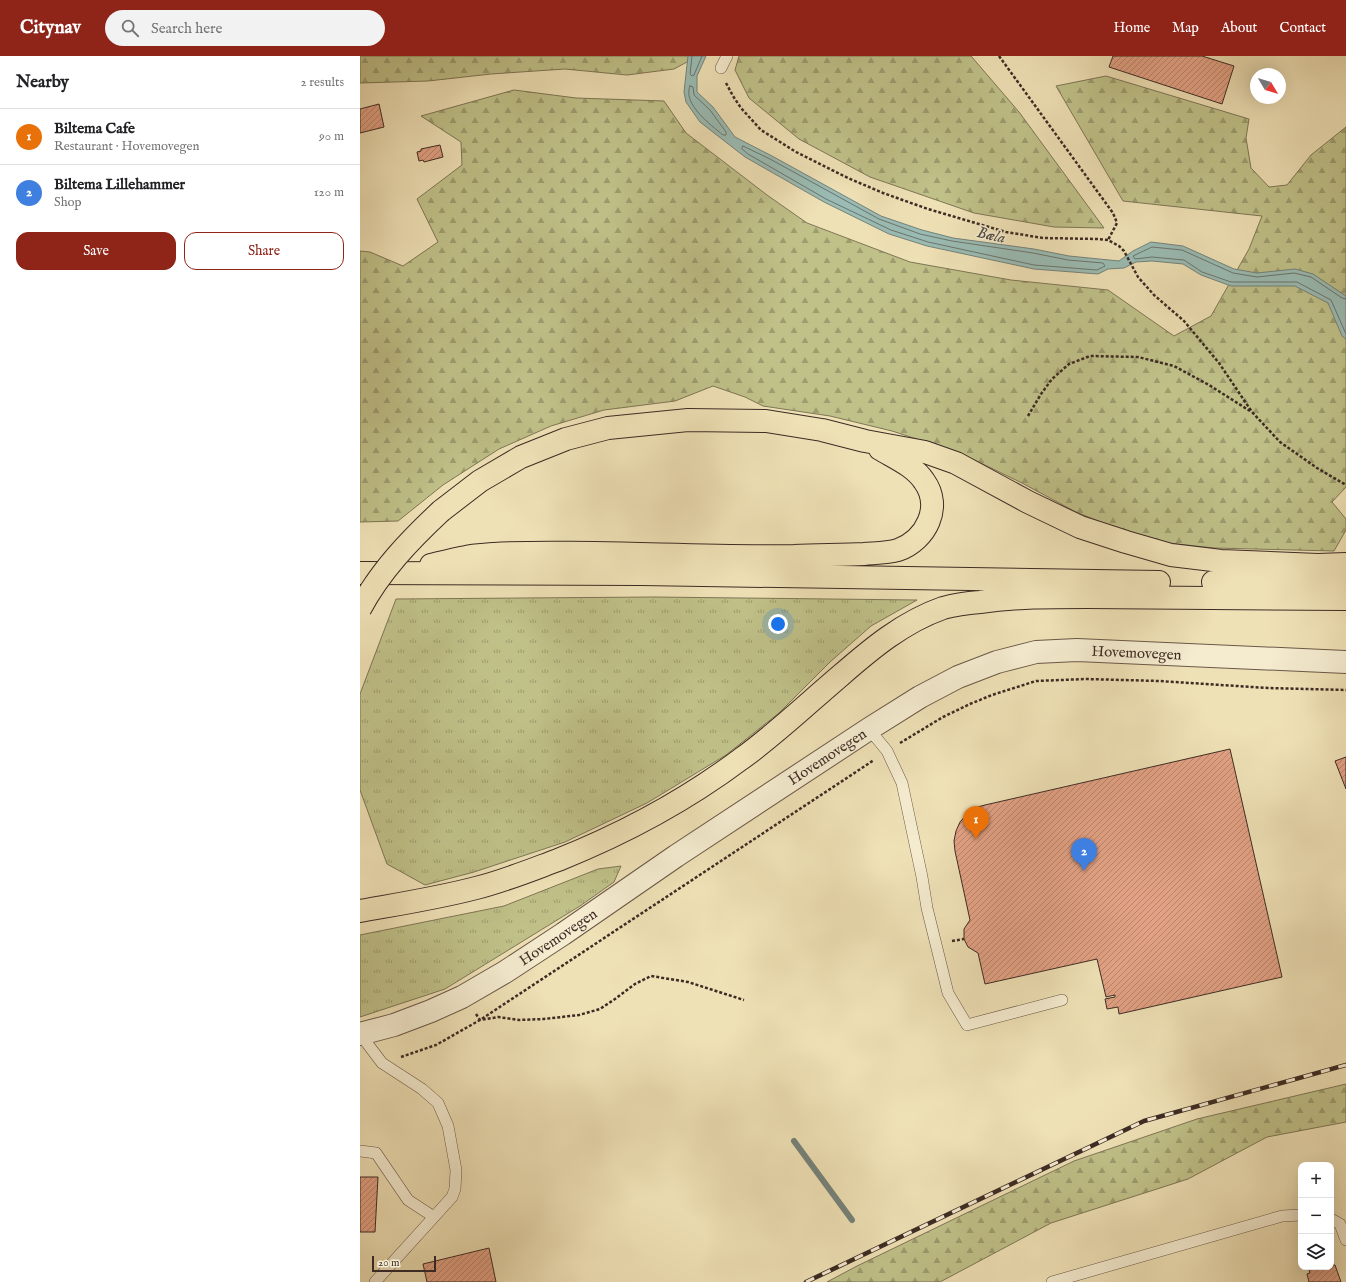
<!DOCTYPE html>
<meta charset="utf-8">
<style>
:root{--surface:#fff;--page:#f2f2f2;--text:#202124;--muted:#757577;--line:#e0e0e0;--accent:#8f2418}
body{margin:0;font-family:"IM FELL English",serif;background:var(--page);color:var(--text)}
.controls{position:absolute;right:12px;bottom:12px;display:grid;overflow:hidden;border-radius:8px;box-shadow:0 4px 16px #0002}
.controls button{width:36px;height:36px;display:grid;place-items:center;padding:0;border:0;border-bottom:1px solid var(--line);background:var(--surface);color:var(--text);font:20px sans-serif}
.compass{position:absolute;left:890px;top:12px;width:36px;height:36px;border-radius:50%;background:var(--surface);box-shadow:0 4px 16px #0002;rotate:128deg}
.scale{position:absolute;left:12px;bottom:10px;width:64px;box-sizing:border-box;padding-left:4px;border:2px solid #3d2b24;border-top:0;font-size:11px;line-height:14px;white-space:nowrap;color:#3d2b24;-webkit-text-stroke:3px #f5ecd0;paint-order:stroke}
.you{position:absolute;left:418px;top:568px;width:14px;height:14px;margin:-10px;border:3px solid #fff;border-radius:50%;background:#1a73e8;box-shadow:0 0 0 6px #1a73e833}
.badge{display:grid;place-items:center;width:26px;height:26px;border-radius:50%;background:var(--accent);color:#fff;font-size:13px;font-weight:700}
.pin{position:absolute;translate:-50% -33px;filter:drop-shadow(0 1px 2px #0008)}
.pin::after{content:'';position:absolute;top:21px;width:14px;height:12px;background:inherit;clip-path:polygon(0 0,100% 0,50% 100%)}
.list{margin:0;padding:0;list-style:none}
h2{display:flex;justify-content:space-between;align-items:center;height:52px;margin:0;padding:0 16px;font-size:17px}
h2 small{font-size:13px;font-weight:400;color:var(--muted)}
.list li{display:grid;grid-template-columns:26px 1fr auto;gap:12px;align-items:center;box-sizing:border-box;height:56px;padding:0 16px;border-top:1px solid var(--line)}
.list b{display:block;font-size:15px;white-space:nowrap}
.list p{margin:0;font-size:13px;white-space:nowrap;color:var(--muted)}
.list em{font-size:13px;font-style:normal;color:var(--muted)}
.actions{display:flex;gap:8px;padding:12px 16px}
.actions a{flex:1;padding:9px 0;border:1px solid var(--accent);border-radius:12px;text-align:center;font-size:14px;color:var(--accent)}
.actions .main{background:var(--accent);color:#fff}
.icon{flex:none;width:22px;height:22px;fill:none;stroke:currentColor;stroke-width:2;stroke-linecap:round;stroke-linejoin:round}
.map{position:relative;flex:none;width:986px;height:1226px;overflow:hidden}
header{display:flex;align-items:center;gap:24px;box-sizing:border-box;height:56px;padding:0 20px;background:var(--accent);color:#fff}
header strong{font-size:19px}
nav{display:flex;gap:22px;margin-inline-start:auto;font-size:14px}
.search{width:280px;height:36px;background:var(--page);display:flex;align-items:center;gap:10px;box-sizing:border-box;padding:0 14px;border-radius:22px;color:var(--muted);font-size:15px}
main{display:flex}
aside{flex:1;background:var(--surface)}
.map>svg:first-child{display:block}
.grass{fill:url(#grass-tufts);stroke:#7e7656}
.forest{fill:url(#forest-firs);stroke:#7e7656}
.water{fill:#9abcb4;stroke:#75827a}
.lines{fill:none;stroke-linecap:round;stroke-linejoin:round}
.shore{stroke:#6c746c;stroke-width:1}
.stream{stroke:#75827a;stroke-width:6}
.building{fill:url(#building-hatch);stroke:#3d2b24}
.lane-casing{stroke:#6a5848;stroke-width:12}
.street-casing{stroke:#6a5848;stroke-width:24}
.highway-casing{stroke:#3d2b24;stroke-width:24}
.path{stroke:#3d2b24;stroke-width:2.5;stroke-dasharray:3 2;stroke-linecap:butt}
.lane{stroke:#f5ecd0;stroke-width:11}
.street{stroke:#f5ecd0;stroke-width:22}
.highway{stroke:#efe1b6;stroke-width:22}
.rail-casing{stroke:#3d2b24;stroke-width:4.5}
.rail{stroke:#f5ecd0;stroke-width:3;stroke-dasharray:9;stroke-linecap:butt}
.highway-bridge-casing{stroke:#3d2b24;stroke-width:24;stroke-linecap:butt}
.highway-bridge{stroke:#efe1b6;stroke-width:22}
.labels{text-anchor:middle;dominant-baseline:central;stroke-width:3;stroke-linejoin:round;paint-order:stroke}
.street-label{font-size:15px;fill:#3d2b24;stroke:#f5ecd0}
.water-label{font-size:16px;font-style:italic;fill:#544f48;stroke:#f5ecd0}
</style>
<header>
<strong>Citynav</strong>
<div class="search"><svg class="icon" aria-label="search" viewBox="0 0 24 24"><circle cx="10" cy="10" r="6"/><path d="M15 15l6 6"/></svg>Search here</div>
<nav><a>Home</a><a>Map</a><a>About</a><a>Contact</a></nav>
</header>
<main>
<aside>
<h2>Nearby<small>2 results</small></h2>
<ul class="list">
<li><span class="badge" style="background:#e8710a">1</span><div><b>Biltema Cafe</b><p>Restaurant · Hovemovegen</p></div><em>90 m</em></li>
<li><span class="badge" style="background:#3f7fe0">2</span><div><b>Biltema Lillehammer</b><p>Shop</p></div><em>120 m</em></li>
</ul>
<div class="actions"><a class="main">Save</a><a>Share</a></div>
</aside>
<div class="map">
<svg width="986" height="1226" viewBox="0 0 986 1226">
<defs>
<pattern id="grass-tufts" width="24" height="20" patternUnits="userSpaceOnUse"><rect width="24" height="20" fill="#c0c189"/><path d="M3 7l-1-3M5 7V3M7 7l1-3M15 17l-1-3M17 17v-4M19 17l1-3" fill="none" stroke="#9d9d70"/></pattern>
<pattern id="forest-firs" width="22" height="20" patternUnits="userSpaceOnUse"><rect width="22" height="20" fill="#c0c189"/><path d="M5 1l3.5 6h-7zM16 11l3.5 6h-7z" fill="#9d9d70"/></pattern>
<pattern id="building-hatch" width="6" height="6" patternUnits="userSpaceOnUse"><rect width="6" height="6" fill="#e3a285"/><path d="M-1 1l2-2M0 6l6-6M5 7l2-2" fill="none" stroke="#b9846d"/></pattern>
</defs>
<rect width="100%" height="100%" fill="#efe1b6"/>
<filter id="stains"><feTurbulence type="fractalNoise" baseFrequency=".005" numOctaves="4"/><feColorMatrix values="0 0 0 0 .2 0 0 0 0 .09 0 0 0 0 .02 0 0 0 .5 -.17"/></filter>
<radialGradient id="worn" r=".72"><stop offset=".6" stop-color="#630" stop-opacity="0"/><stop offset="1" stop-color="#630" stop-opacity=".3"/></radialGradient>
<path class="grass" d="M 294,541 L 557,544 L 511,570 L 470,606 L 419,657 L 366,699 L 287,747 L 205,786 L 114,816 L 65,829 L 27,808 L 0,734 L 0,638 L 36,543 Z
M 261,810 L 254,826 L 220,850 L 85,933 L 0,961 L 0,879 L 144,850 L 238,813 Z"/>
<path class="forest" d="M 0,0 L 338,0 L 314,13 L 267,19 L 205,13 L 131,18 L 68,25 L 0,27 Z
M 379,0 L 611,0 L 659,56 L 744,172 L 694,171 L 614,157 L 510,121 L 439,83 L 389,42 L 375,14 Z
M 746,20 L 889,63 L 886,82 L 891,112 L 909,131 L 927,129 L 951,99 L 986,71 L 986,431 L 972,446 L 986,463 L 986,474 L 974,495 L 854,492 L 789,485 L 757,473 L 714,455 L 662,427 L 600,397 L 532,375 L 470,360 L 403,350 L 385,341 L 353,330 L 315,345 L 244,354 L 191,370 L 139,393 L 83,429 L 38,465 L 0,466 L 0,195 L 10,196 L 43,210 L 78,186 L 57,143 L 102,109 L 101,86 L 61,60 L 154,34 L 216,42 L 304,45 L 326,77 L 407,139 L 447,167 L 550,206 L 651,224 L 748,234 L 814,280 L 851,260 L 889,193 L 902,160 L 763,145 L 696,30 Z
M 986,1028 L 986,1066 L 907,1081 L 828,1123 L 691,1167 L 580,1226 L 467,1226 L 497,1210 L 714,1105 L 837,1063 Z"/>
<path class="water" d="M 328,0 L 346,0 L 337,20 L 337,36 L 353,51 L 375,81 L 412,100 L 521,160 L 562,174 L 593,182 L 674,193 L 709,200 L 759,205 L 773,195 L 791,186 L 823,190 L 874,213 L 897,217 L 935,213 L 953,218 L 986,240 L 986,283 L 982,280 L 968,247 L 935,230 L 871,230 L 841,219 L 823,208 L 792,205 L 776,206 L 764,212 L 748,213 L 738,218 L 674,213 L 567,190 L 529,178 L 464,146 L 385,101 L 340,66 L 326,46 L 324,36 Z"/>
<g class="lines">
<path class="shore" d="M 332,0 L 330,18 L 332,20 L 334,19 L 342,0
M 330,30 L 333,31 L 334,39 L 350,54 L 366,76 L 366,79 L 363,79 C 351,69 322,48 330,30 Z
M 383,90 L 410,103 L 519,163 L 560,178 L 592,185 L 673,197 L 708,204 L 743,207 L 745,210 L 737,214 L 674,209 L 568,186 L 531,174 L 466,143 L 388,98 L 382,93 Z
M 986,243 L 982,242 L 951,221 L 934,217 L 897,221 L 873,217 L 822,194 L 792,191 L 773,200 L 775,203 L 792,201 L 824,204 L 842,216 L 871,226 L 937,226 L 971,244 L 986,278"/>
<path class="stream" d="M 434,1085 L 492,1164"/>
</g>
<path class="building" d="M 753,0 L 842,0 L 874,10 L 862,48 L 749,11 Z
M 19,48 L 24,71 L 0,77 L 0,53 Z
M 80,89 L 83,101 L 64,106 L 63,104 L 59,105 L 57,96 L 61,95 L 61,93 Z
M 870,693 L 922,921 L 759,958 L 758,951 L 747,953 L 745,943 L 755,941 L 755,939 L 746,941 L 737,903 L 625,928 L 618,897 L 608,891 L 604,883 L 604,873 L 610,864 L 595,795 L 594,785 L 596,775 L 600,766 L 607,758 L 614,752 L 625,749 Z
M 986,701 L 986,733 L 975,705 Z
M 0,1121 L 18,1121 L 15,1176 L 0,1176 Z
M 129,1192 L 136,1226 L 67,1226 L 63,1208 Z
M 971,1204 L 973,1209 L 975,1209 L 981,1226 L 949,1226 L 947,1218 L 950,1217 L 948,1211 L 971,1211 Z"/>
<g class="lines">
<defs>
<path id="lane" d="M 361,12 L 367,0
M 509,673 L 527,695 L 542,727 L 562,821 L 567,852 L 588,937 L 607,969 L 702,944
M 0,978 L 22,1007 L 62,1033 L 78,1047 L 88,1070 L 96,1114 L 95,1133 L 92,1141 L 15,1226
M 0,1095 L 16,1097 L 48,1144 L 74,1161
M 971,1163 L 980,1168 L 986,1184
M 692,1226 L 922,1160 L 941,1159"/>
<g id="street">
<path id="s1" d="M 0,978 L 34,969 L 71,955 L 102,941 L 145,916 L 203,878 L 316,800 L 509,673 L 560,641 L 598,621 L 637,606 L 676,596 L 717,594 L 986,606"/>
</g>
<path id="highway" d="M 81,455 L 120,425 L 161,401 L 206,383 L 248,372 L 328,364 L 406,365 L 462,374 L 505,385 L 565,396 L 596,407 L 668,446 L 720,471 L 766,486 L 811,499 L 861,505 L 958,509 L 986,508
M 71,509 C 83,506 94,503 106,501 C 115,499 125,499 134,498 C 168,496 201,497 235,497 C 301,498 368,501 434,500 C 457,499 481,499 504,498 C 515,497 527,497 538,494 C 566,484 583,451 564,425 C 554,410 535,402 520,393
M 0,517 L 281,518 L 799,526
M 853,526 L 986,527
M 0,855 C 39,848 78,842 116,832 C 144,825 171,814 198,804 C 263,778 325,745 381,703 C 416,678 447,648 480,620 C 511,593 543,566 583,552 C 594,549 608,547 620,546 C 656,541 691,541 727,541 C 814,541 900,542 986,543"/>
</defs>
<use href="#lane" class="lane-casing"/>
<use href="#street" class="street-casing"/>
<use href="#highway" class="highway-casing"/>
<path class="path" d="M 639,0 L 753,157 L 757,167 L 748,184
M 366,27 L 373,40 L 381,52 L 401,74 L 436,96 L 488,122 L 523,137 L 568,153 L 646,176 L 683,182 L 737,183 L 748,184 L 759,190 L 764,195 L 778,221 L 794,239 L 824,265 L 859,307 L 892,356 L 920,386 L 957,412 L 986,429
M 668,360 L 681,338 L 692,323 L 709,308 L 730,300 L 778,301 L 814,310 L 849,329 L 890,355
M 540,687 L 583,661 L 610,648 L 632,639 L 676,625 L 726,623 L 799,625 L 908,632 L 986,634
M 592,885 L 604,883
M 116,958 L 120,964 L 138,961 L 159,964 L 184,963 L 219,959 L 240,953 L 255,943 L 275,928 L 291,920 L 328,926 L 384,944
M 41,1001 L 76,989 L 120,964 L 514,704"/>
<use href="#lane" class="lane"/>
<use href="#street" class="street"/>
<use href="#highway" class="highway"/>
<defs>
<path id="rail" d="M 446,1226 L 784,1065 L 986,1009"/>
</defs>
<use href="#rail" class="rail-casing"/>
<use href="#rail" class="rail"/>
<defs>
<path id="highway-bridge" d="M 0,553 C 20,515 50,484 81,455"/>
</defs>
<use href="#highway-bridge" class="highway-bridge-casing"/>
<use href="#highway-bridge" class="highway-bridge"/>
</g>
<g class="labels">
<g class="street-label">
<text stroke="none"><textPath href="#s1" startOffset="882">Hovemovegen</textPath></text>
<text stroke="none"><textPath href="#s1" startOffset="546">Hovemovegen</textPath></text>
<text stroke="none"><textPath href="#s1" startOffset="222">Hovemovegen</textPath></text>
</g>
<g class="water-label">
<text transform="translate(631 180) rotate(13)">Bæla</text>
</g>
</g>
<rect width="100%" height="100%" filter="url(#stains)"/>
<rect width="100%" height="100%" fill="url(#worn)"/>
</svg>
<div class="controls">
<button>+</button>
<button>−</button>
<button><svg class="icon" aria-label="layers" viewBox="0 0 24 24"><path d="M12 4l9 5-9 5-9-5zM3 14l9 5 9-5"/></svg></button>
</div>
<svg class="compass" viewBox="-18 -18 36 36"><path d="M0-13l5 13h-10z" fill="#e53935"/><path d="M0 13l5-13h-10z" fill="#757577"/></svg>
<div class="scale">20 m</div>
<div class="you"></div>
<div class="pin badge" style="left:616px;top:783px;background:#e8710a">1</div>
<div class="pin badge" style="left:724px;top:815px;background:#3f7fe0">2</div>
</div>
</main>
